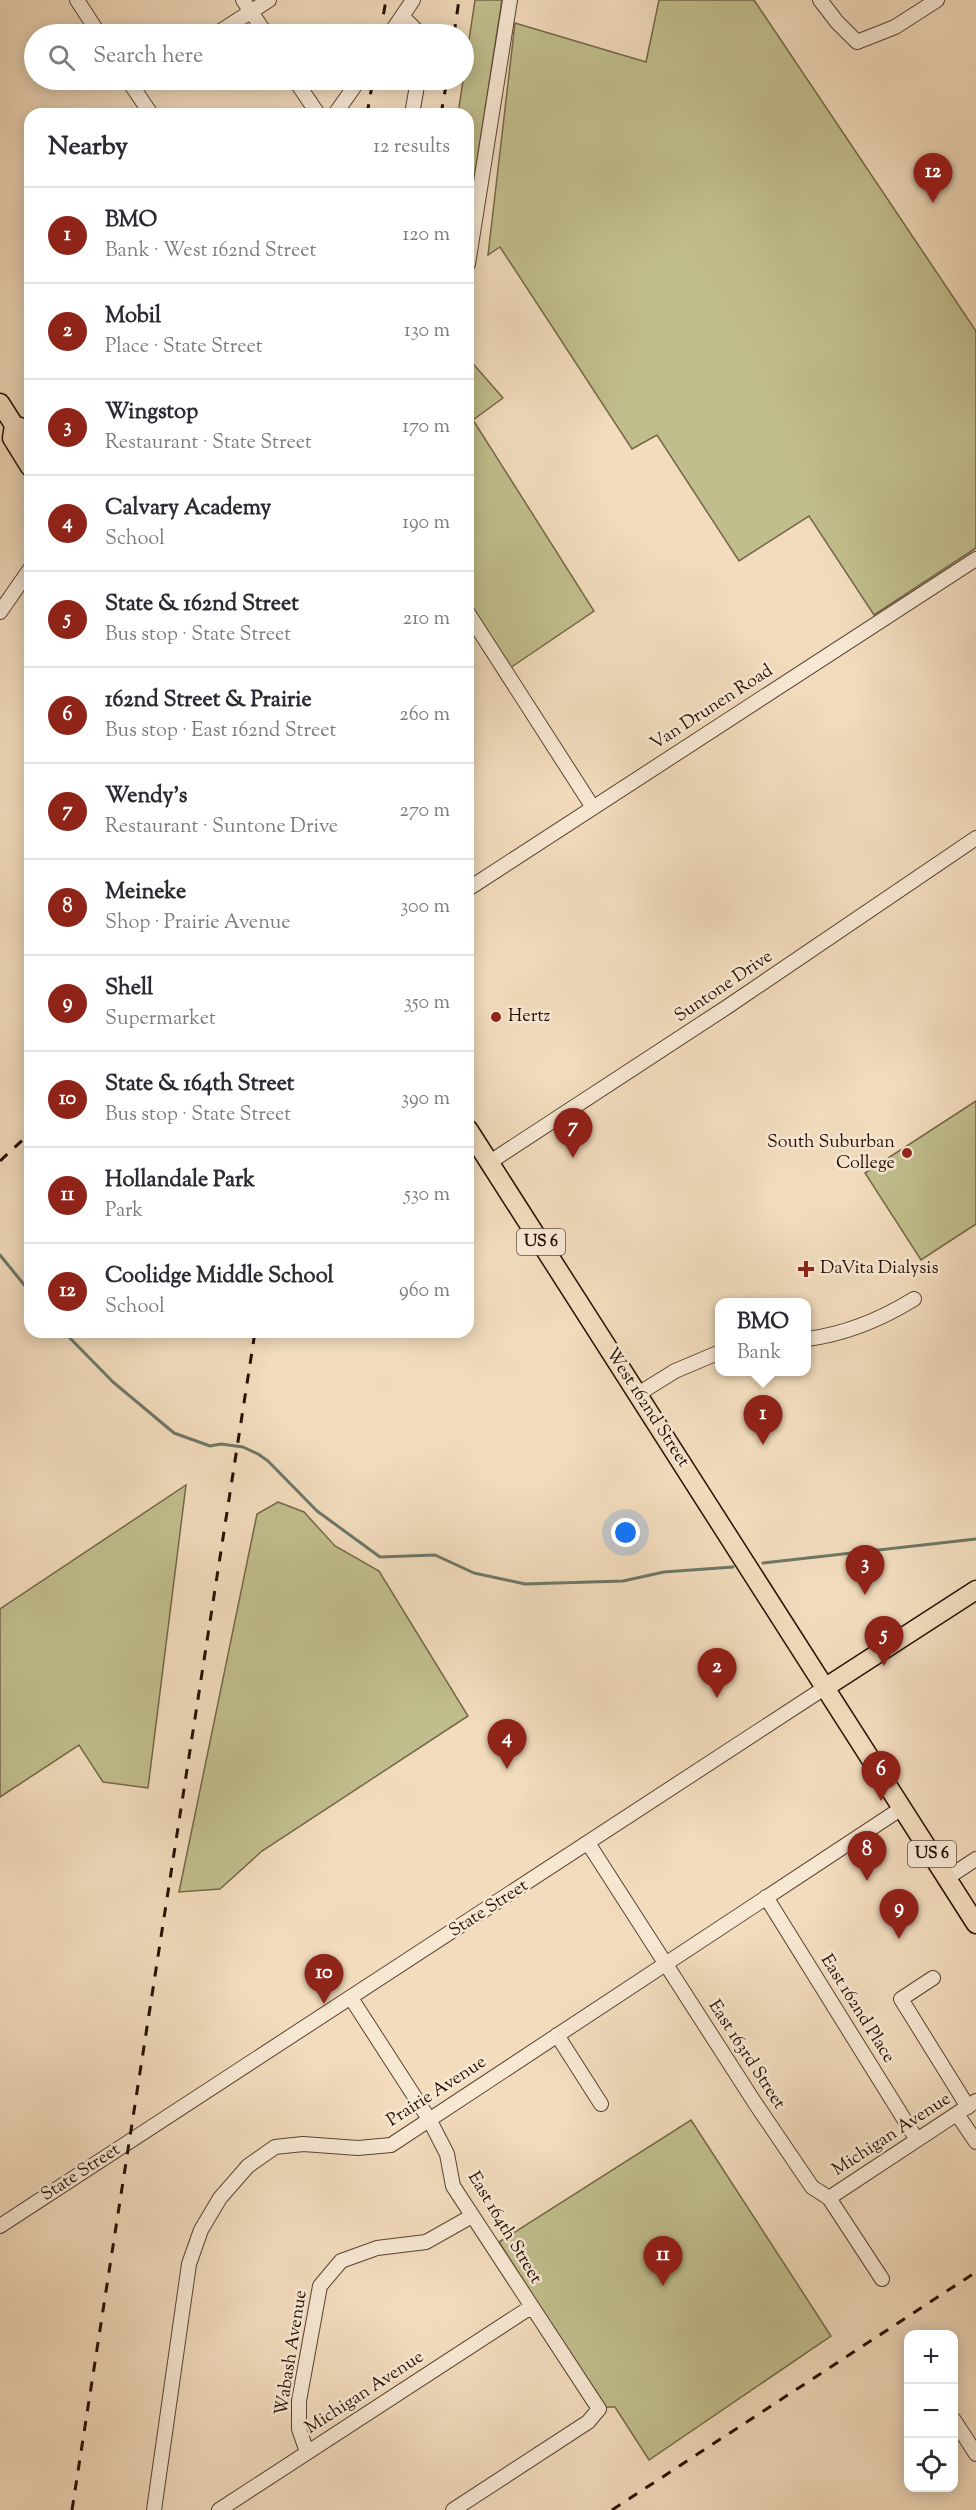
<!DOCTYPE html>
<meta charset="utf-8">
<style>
:root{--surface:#fff;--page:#f7f7f7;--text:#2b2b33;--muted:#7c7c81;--line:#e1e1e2;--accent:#8f2418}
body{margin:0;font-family:"Sorts Mill Goudy",serif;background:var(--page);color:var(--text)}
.controls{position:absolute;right:18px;bottom:18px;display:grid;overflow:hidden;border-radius:12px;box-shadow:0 3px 15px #0003}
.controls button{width:54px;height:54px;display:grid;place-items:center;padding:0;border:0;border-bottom:2px solid var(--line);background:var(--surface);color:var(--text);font:30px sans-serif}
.you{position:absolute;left:626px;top:1533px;width:21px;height:21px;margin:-15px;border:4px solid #fff;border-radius:50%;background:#1a73e8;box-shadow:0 0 0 9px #1a73e833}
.badge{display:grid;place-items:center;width:39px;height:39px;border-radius:50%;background:var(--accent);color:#fff;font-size:20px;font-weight:700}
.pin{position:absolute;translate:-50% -50px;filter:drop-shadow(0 2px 3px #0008)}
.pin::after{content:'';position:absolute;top:32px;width:21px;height:18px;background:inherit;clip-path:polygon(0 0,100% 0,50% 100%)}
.popup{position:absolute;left:715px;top:1298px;width:96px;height:78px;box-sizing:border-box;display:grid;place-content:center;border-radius:12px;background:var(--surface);filter:drop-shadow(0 2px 4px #0005);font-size:20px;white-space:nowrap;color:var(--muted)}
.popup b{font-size:22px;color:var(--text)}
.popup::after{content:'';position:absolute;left:50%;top:100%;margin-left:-12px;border:12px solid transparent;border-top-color:var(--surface)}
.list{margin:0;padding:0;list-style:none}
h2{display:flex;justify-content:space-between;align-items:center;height:78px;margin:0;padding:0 24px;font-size:26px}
h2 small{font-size:20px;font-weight:400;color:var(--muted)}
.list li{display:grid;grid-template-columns:39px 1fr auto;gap:18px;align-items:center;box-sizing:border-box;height:96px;padding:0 24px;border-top:2px solid var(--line)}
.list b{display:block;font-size:22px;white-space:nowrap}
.list p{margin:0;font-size:20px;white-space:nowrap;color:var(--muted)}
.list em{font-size:20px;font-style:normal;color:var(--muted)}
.icon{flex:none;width:33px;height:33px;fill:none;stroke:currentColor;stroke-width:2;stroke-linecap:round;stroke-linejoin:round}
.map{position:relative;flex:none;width:976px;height:2510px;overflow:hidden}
.search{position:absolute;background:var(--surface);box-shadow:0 3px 15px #0003;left:24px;top:24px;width:450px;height:66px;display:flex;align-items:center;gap:15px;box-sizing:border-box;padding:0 21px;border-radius:33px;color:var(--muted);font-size:22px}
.panel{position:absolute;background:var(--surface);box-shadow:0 3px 15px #0003;left:24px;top:108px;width:450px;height:1230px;border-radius:18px}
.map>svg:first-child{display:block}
.green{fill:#c1be8d;stroke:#746748;stroke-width:1.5}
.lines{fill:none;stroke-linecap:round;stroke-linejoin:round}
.stream{stroke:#6d7768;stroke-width:3}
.minor-casing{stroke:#594332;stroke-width:16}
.major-casing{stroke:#261004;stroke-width:21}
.minor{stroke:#f7e8d4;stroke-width:14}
.major{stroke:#f2dcbd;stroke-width:18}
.rail{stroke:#261004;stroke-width:3;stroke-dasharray:10 10;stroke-linecap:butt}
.poi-dot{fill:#8f2418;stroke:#f7e8d4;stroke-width:2}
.labels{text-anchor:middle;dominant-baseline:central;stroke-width:5;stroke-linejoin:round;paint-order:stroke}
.shield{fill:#f7e8d4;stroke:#655142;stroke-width:1.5}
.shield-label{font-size:16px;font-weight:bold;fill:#261004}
.street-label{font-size:18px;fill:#261004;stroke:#f7e8d4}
.poi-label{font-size:18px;fill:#261004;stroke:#f7e8d4;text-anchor:start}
</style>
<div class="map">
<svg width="976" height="2510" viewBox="0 0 976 2510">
<rect width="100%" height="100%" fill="#f2dcbd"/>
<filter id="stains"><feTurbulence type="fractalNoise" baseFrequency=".00333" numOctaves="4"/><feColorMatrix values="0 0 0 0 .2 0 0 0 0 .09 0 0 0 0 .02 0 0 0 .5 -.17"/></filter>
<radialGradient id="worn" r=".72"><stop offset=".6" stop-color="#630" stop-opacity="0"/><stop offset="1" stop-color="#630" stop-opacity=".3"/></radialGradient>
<path class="green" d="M 475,0 L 502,0 L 468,219 L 468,114 L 458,114 Z
M 659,0 L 754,0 L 976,331 L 976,548 L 874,615 L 809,516 L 739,561 L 657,435 L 632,449 L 500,247 L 488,255 L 515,23 L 646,62 Z
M 468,358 L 503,398 L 473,420 L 594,611 L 510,668 L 468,600 Z
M 976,1101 L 976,1224 L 921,1260 L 865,1173 Z
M 186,1485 L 148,1788 L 103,1782 L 79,1745 L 0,1797 L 0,1609 Z
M 278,1502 L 304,1512 L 335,1546 L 379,1571 L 468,1716 L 262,1851 L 220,1889 L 179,1892 L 257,1514 Z
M 691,2120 L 831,2336 L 649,2460 L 615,2407 L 604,2407 L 499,2242 Z"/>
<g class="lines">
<path class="stream" d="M 0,1255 L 30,1292
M 64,1332 L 113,1382 L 174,1433 L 210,1446 L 221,1444 L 243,1447 L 258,1454 L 268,1461 L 317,1511 L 380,1557 L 435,1555 L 474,1573 L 525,1584 L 623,1581 L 664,1572 L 733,1567
M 763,1563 L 976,1539"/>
<defs>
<path id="minor" d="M 77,0 L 99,34
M 243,0 L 266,34
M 820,0 L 837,22 L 857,42 L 895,27 L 937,0
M 402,16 L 420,34
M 216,34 L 269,0
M 390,34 L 413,0
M 128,80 L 151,114
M 295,80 L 318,114
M 335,114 L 359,80
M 412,114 L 418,80
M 468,264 L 510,0
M 0,612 L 30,569
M 468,613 L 592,806
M 468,889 L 976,559
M 490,1162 L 727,1007 L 976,838
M 807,1339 C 846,1334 880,1320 914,1299
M 638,1394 L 675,1371 L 720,1352
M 588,1843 L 755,2103 L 812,2187 L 829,2198 L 882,2279
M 947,1878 L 976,1859
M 766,1897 L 917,2140
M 933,1978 L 901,1999 L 968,2107
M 351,1998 L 429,2119 L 447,2154 L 453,2186 L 599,2409 L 588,2422 L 453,2510
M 557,2035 L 601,2104
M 957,2114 L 976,2142
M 829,2198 L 976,2101
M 0,2226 L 826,1687
M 954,2420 L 976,2454
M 307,2452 L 299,2429 L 299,2401 L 320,2286 L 341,2261 L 377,2248 L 426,2242 L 472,2216
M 154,2510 L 189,2264 L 201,2230 L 220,2198 L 248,2166 L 275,2147 L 303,2144 L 358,2148 L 391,2145 L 902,1808
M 219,2510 L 531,2307"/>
<path id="major" d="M 0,403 L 14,425 L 26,429 L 30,434
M 14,425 L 12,438 L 30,467
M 468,1129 L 976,1924
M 826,1687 L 976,1590"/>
</defs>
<use href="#minor" class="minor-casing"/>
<use href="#major" class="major-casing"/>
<use href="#minor" class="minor"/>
<use href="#major" class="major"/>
<path class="rail" d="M 380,34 L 386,0
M 454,34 L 459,0
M 367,114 L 373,80
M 441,114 L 447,80
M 0,1161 L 30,1133
M 72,2510 L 255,1332
M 612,2510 L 976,2272"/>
</g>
<g class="poi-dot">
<circle cx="496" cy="1017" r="6"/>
<circle cx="907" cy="1153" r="6"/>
<path d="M803 1260h6v6h6v6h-6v6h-6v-6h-6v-6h6z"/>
</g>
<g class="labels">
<g class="shield">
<rect x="517" y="1229" width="48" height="26" rx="4.5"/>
<rect x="908" y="1841" width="48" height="26" rx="4.5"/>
</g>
<g class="shield-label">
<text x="541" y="1242">US 6</text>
<text x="932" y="1854">US 6</text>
</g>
<g class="street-label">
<text transform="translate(712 708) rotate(-33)">Van Drunen Road</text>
<text transform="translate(724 987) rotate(-34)">Suntone Drive</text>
<text transform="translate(647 1408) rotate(57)">West 162nd Street</text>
<text transform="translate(489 1909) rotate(-33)">State Street</text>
<text transform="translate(857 2009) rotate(58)">East 162nd Place</text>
<text transform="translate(746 2055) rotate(57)">East 163rd Street</text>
<text transform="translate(437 2092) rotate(-33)">Prairie Avenue</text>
<text transform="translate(892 2135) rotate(-33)">Michigan Avenue</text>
<text transform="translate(81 2173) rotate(-33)">State Street</text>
<text transform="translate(504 2228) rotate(59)">East 164th Street</text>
<text transform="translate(292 2353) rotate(-81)">Wabash Avenue</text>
<text transform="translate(365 2393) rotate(-33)">Michigan Avenue</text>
</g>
<g class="poi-label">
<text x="508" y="1017">Hertz</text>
<text x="895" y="1143" text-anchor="end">South Suburban<tspan x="895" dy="21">College</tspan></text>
<text x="820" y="1269">DaVita Dialysis</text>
</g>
</g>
<rect width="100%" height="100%" filter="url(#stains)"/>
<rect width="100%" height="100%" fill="url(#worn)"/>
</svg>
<div class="controls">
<button>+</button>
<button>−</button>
<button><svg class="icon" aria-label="locate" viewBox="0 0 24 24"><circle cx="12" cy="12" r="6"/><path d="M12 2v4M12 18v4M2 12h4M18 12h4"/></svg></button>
</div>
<div class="you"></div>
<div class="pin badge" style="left:763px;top:1445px">1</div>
<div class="popup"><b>BMO</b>Bank</div>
<div class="pin badge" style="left:717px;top:1698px">2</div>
<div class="pin badge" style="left:865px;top:1595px">3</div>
<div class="pin badge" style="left:507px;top:1769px">4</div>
<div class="pin badge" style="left:884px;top:1666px">5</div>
<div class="pin badge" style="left:881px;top:1801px">6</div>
<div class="pin badge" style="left:573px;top:1158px">7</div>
<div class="pin badge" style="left:867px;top:1881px">8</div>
<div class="pin badge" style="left:899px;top:1939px">9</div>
<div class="pin badge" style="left:324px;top:2004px">10</div>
<div class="pin badge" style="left:663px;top:2286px">11</div>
<div class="pin badge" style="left:933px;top:203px">12</div>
<div class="search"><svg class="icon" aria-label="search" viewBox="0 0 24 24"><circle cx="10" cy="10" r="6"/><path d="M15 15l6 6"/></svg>Search here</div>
<section class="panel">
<h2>Nearby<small>12 results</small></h2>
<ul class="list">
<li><span class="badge">1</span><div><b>BMO</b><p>Bank · West 162nd Street</p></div><em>120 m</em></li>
<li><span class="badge">2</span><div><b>Mobil</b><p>Place · State Street</p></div><em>130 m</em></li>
<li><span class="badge">3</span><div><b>Wingstop</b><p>Restaurant · State Street</p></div><em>170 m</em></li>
<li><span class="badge">4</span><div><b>Calvary Academy</b><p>School</p></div><em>190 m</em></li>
<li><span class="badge">5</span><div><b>State &amp; 162nd Street</b><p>Bus stop · State Street</p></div><em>210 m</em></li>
<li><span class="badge">6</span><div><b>162nd Street &amp; Prairie</b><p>Bus stop · East 162nd Street</p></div><em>260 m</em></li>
<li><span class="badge">7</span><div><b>Wendy's</b><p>Restaurant · Suntone Drive</p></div><em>270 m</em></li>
<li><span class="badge">8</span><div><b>Meineke</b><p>Shop · Prairie Avenue</p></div><em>300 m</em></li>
<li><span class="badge">9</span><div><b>Shell</b><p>Supermarket</p></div><em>350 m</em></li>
<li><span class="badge">10</span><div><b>State &amp; 164th Street</b><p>Bus stop · State Street</p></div><em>390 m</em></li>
<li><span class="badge">11</span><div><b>Hollandale Park</b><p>Park</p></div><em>530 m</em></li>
<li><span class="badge">12</span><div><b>Coolidge Middle School</b><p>School</p></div><em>960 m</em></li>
</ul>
</section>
</div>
